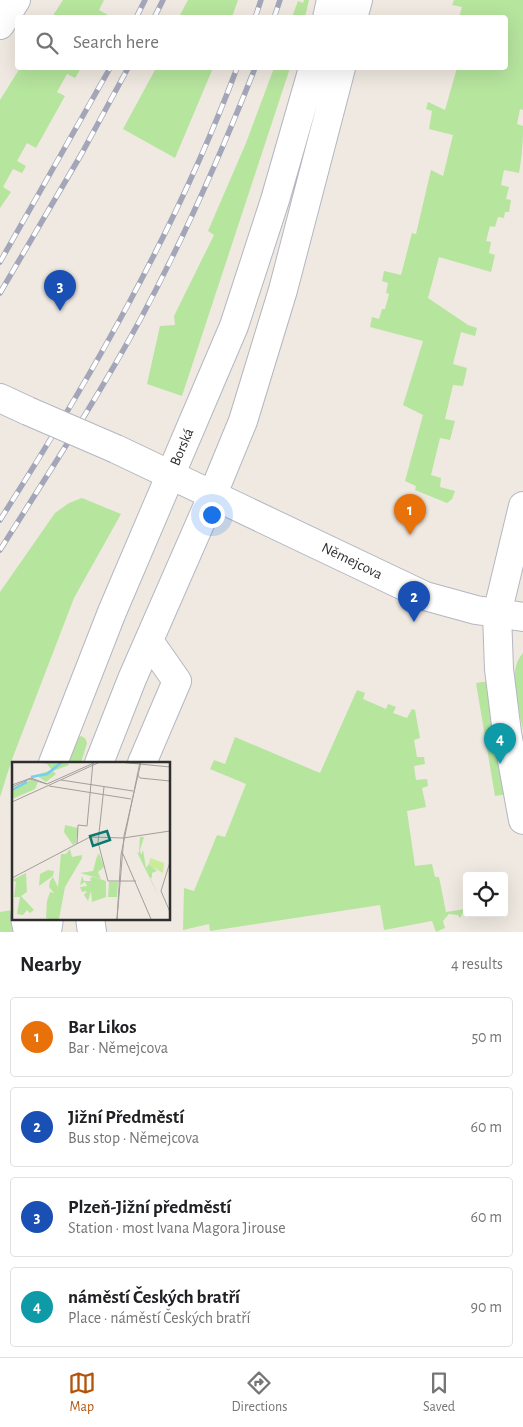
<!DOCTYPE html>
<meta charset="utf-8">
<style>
:root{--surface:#fff;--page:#f2f2f2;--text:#202124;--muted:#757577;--line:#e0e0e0;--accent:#b45309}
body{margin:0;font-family:"Alegreya Sans",sans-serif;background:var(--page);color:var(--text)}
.controls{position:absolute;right:15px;bottom:15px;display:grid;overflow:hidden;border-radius:5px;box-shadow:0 5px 20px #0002}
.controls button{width:45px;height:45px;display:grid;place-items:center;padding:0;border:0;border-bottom:1px solid var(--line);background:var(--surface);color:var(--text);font:25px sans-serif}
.you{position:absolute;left:211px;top:514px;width:18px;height:18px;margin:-12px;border:4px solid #fff;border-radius:50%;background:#1a73e8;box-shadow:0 0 0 8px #1a73e833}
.badge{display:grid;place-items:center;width:32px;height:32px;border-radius:50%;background:var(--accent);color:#fff;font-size:16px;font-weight:700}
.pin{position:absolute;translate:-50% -41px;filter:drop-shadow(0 1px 2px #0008)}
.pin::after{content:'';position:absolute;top:26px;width:18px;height:15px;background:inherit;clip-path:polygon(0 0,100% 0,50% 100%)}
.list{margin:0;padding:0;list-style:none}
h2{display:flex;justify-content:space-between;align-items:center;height:65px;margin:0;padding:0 20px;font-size:21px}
h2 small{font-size:16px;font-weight:400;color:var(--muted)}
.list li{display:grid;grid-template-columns:32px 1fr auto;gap:15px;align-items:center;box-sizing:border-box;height:80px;margin:0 10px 10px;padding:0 10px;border:1px solid var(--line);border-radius:5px}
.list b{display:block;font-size:19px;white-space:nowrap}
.list p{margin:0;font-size:16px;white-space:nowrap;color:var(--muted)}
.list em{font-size:16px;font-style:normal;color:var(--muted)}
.icon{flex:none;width:28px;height:28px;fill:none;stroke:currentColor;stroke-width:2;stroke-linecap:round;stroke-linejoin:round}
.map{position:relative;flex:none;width:523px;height:932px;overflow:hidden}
.search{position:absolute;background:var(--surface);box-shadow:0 5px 20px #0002;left:15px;right:15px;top:15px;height:55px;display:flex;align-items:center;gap:12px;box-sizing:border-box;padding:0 18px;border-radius:5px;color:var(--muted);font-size:19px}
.sheet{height:425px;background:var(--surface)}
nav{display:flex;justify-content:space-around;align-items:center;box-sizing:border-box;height:70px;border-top:1px solid var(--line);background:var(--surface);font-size:14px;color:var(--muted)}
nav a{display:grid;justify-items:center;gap:2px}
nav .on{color:var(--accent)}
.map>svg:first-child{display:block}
.green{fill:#b6e59e}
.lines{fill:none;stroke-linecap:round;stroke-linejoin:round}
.minor-casing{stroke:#b4b7c1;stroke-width:30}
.minor{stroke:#fff;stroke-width:28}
.rail-casing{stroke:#a3a6b8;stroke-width:5.5}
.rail{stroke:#fff;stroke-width:4;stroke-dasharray:11;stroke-linecap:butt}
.minor-bridge-casing{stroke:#b4b7c1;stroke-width:30;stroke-linecap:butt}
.minor-bridge{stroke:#fff;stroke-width:28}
.labels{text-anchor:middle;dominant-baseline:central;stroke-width:5;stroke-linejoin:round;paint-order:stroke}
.street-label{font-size:15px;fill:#2e2e2e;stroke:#fff}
.inset-river{fill:none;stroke:#75cff0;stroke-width:2.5}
.inset-road{fill:none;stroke:#a29e99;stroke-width:1}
.view{fill:#0f766e;fill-opacity:0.15;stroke:#0f766e;stroke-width:2.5}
.inset-edge{fill:none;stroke:#2e2e2e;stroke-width:2.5}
</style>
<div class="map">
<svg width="523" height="932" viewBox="0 0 523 932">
<rect width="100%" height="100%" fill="#efe9e1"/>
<path class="green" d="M 63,0 L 104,0 L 99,10 L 108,15 L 107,18 L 52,17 Z
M 188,0 L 238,0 L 232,17 L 179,17 Z
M 304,0 L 309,0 L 305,17 L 292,17 L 298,1 L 303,3 Z
M 454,0 L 523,0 L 523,110 L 520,109 L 517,124 L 523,126 C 523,142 522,156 519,173 L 504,170 L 501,185 L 509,187 L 506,199 L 511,200 L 509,212 L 505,212 L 504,218 L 498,217 L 495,227 L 490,226 L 486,241 L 491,242 L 489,253 L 495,255 L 491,272 L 439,257 L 428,298 L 468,325 L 477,328 L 475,336 L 461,332 L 453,364 L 467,368 L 463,386 L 453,385 L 445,419 L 455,421 L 450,440 L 440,438 L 431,475 L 441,478 L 440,487 L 455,491 L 452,499 L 447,503 L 415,490 L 416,486 L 405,481 L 423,415 L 403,405 L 423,341 L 370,327 L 372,317 L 379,319 L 382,309 L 385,309 L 389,294 L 386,293 L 388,283 L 382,281 L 384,271 L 401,275 L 412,233 L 416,234 L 431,170 L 443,176 L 453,135 L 429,129 L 432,111 L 426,109 L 428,102 L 445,110 L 457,68 L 506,68 L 506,18 L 459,17 L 462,7 L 452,5 Z
M 20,68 L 81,68 L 75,78 L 67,74 L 57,92 L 65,96 L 36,148 L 27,143 L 17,161 L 26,166 L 22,173 L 13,169 L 3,187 L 11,192 L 0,208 L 0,100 Z
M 156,68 L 213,68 L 175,158 L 123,129 Z
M 274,68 L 290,68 L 182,396 L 147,384 L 160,326 L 175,325 L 174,316 L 214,235 L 208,231 L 246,143 Z
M 82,498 L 121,514 L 74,598 L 11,762 L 0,797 L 0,592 L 55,513 L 69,503 Z
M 523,653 L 523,730 C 519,708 506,671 523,653 Z
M 489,681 L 507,794 L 495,796 L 476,683 Z
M 357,690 L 365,693 L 363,699 L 386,709 L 388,704 L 396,707 L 393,713 L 407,718 L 412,709 L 415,710 L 420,738 L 414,740 L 417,757 L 424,757 L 425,764 L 414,766 L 416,780 L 427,779 L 428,786 L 422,788 L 426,807 L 407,811 L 415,866 L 432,864 L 435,877 L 439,877 L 446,912 L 465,909 L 460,918 L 458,915 L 449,914 L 443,921 L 445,928 L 436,932 L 432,921 L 384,930 L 380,905 L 210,931 L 209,924 L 183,930 L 184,888 L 194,891 L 217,835 L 225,837 L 246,784 L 210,769 L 214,760 L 225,764 L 235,737 L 320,773 Z
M 81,736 L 85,738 L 87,743 L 81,763 L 67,763 L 77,738 Z
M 12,910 L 15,932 L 0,932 L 0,912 Z"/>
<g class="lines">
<defs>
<path id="minor" d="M 327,18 L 331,0
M 353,18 L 358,0
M 0,25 L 16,0
M 0,398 L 28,411
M 116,449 L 425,596 L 476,610 L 523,617
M 523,506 L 497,614 L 499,669 L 507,733 L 523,820
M 53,763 L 112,612 L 234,326 L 275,200 L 313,68
M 99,763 L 132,679 L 213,494 L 243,421 L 283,290 L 341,68
M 142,763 L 177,681 L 149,641
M 25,918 L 28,932
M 90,918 L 92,932
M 47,932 L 49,918"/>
</defs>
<use href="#minor" class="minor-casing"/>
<use href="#minor" class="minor"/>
<defs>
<path id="rail" d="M 136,18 L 145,0
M 154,18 L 163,0
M 255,18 L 261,0
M 274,18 L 280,0
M 0,262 L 110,68
M 0,293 L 82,153 L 128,68
M 0,520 C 92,376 177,228 237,68
M 0,550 C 48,474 97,399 140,320 C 184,238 221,154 255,68"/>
</defs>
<use href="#rail" class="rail-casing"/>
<use href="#rail" class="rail"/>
<defs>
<path id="minor-bridge" d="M 28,411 L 116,449"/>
</defs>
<use href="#minor-bridge" class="minor-bridge-casing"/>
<use href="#minor-bridge" class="minor-bridge"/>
</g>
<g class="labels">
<g class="street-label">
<text transform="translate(182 447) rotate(-67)">Borská</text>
<text transform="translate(352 561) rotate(26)">Němejcova</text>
</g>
</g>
<g transform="translate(12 762)">
<rect width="158" height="158" fill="#efe9e1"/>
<path d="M 25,0 L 55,0 L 57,3 L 41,9 L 44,12 L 34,20 L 24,13 L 40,8 L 35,2 ZM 19,18 L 26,20 L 23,27 L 0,37 L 0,26 ZM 53,63 L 66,66 L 64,81 L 61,83 L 52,70 ZM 128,75 L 132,75 L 128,88 L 129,93 L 131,88 L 134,106 L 137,102 L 145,109 L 140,111 L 140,116 L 138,115 L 147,135 L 125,90 L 127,91 ZM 58,87 L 60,95 L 70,93 L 70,96 L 53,125 L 47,157 L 37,157 L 34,156 L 35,139 L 38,130 L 42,131 L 37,125 L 38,119 L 41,115 L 46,125 L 49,92 L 54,92 ZM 86,90 L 85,97 L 87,91 L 92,105 L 86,110 L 89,117 L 68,111 L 81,109 ZM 36,108 L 42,109 L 41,114 L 27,124 L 28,112 ZM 14,111 L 15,130 L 9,134 L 22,148 L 18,151 L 15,148 L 11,153 L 5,152 L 8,135 L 2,135 L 4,120 L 0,118 ZM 70,114 L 72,119 L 79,119 L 78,116 L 81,115 L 94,119 L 94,135 L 80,140 L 79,129 L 76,139 L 72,133 L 75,129 L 70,130 L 68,125 L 75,124 L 73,120 L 68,123 ZM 97,120 L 106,120 L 105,135 L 96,135 Z" fill="#b6e59e"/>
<path d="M 138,96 L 152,101 L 151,111 L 137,103 Z" fill="#c9ec9a"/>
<path class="inset-river" d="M 19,15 L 35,12 L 50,0M 0,28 L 15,20"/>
<path class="inset-road" d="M 95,0 L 129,1M 107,0 L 158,5M 125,12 L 128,16 L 158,19M 49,18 L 121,29M 0,23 L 19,16 L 35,22M 37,24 L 119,37M 0,25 L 18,17 L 35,22 L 84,0M 92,25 L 86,80 L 96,119 L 124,119M 0,40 L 88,0M 111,76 L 158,69M 65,82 L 66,63 L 75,64 L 81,0M 111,92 L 139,157M 158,100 L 149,129 L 158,150M 0,116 L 78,75 L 111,76M 105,157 L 112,74 L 129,0M 105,157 L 109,93 L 128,0"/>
<path class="view" d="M 95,69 L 98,78 L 81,84 L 78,74 Z"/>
<rect width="158" height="158" class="inset-edge"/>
</g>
</svg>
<div class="controls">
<button><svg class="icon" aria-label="locate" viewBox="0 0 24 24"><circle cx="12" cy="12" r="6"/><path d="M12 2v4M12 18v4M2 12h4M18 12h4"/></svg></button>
</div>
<div class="you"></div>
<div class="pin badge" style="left:410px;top:535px;background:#e8710a">1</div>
<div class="pin badge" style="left:414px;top:622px;background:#1a4fb4">2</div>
<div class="pin badge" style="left:60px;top:311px;background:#1a4fb4">3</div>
<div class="pin badge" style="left:500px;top:764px;background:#0f9aa8">4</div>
<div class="search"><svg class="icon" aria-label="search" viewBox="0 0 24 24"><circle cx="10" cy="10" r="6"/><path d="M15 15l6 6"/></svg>Search here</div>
</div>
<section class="sheet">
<h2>Nearby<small>4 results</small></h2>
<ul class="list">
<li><span class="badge" style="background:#e8710a">1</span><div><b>Bar Likos</b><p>Bar · Němejcova</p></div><em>50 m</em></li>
<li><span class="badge" style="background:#1a4fb4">2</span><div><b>Jižní Předměstí</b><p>Bus stop · Němejcova</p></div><em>60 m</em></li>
<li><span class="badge" style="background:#1a4fb4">3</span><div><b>Plzeň-Jižní předměstí</b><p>Station · most Ivana Magora Jirouse</p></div><em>60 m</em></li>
<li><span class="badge" style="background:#0f9aa8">4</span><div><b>náměstí Českých bratří</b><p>Place · náměstí Českých bratří</p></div><em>90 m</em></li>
</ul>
</section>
<nav>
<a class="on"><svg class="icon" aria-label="map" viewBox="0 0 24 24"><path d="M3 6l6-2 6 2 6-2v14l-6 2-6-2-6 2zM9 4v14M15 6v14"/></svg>Map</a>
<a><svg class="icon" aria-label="directions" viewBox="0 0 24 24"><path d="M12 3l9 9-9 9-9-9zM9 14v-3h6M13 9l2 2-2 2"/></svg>Directions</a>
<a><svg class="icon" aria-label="saved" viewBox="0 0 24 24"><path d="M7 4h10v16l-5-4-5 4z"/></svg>Saved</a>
</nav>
